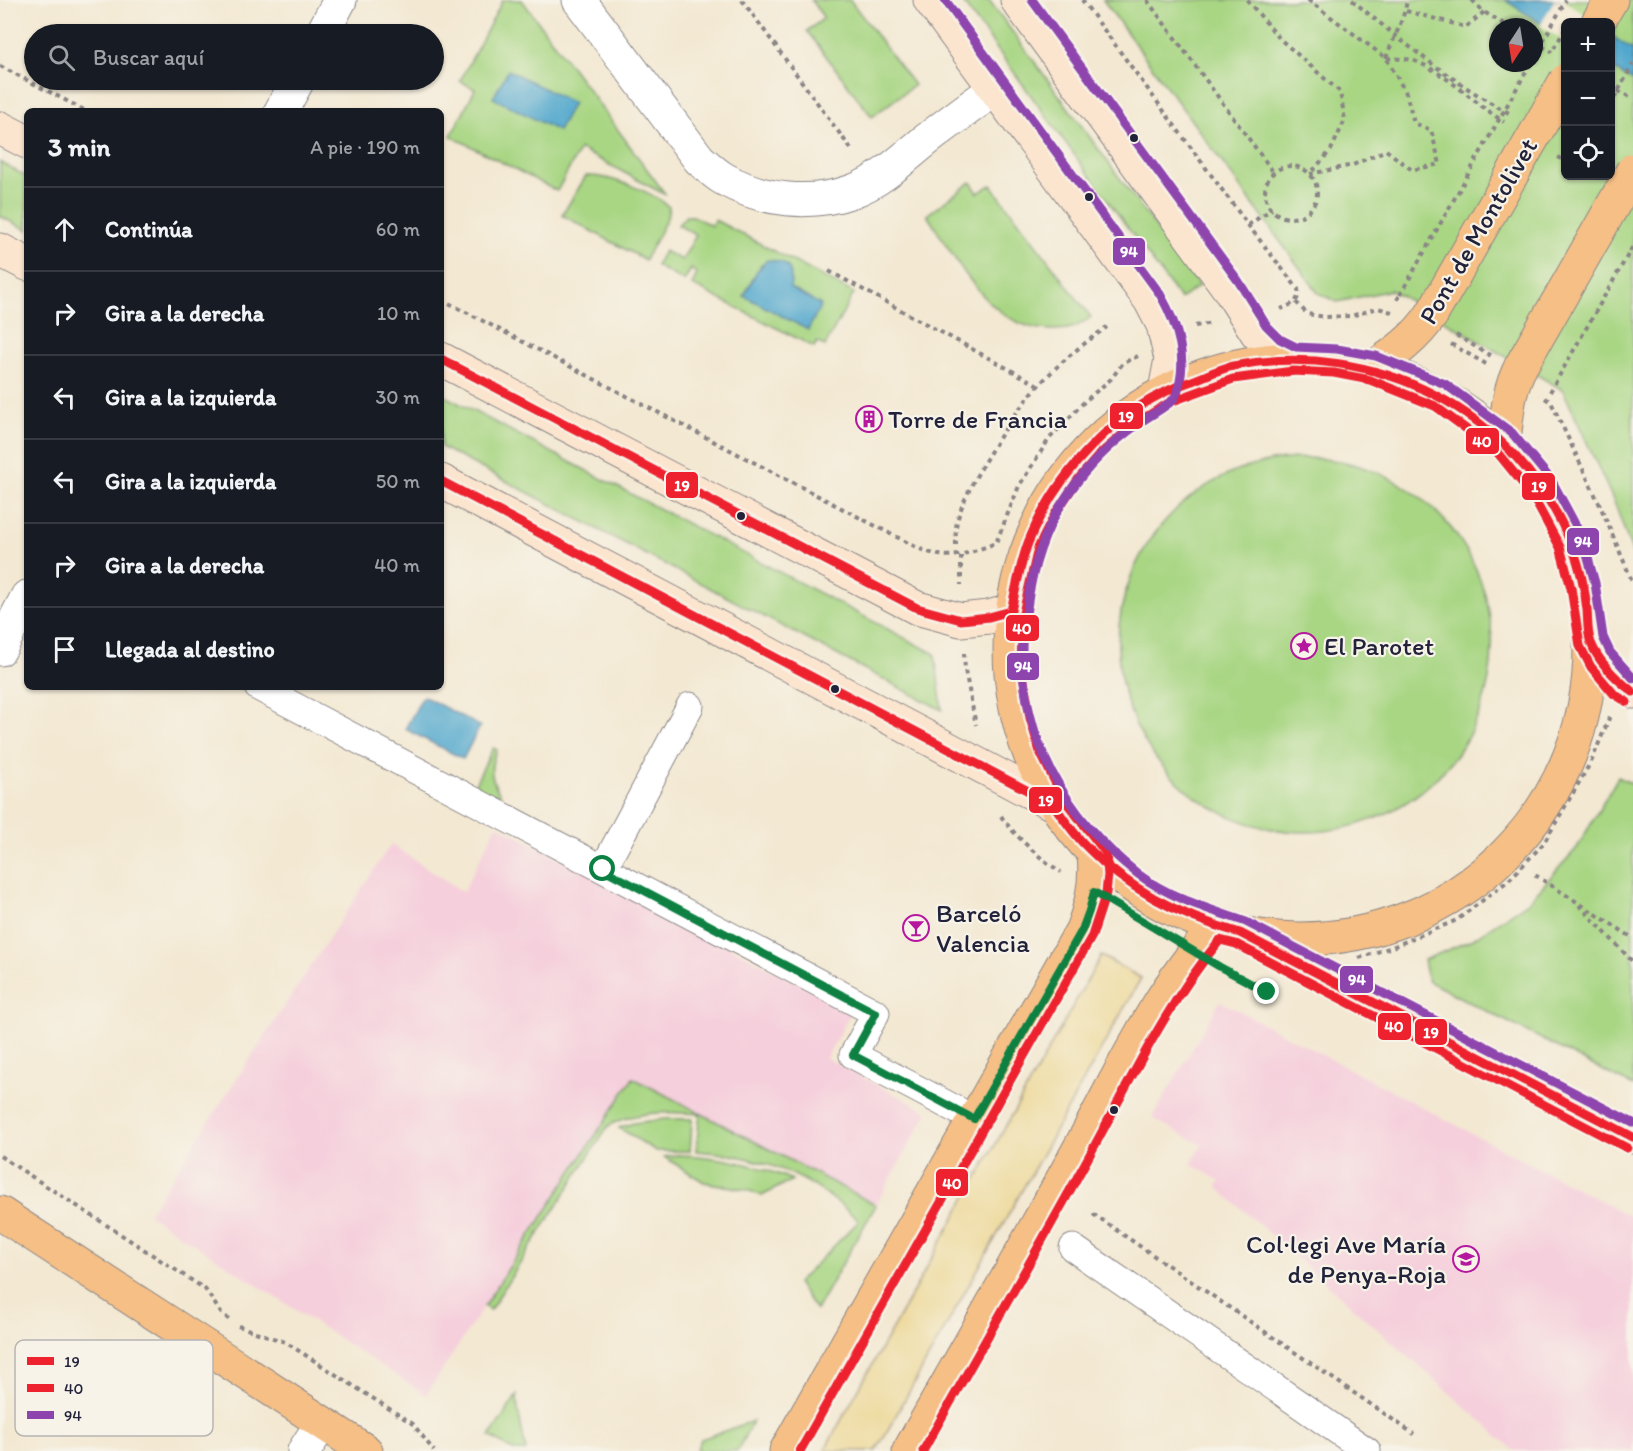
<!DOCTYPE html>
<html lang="es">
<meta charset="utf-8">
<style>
:root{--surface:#171b24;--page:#20242c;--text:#f1f3f6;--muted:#9ea1a6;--line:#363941}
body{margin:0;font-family:Itim,sans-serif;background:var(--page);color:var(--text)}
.controls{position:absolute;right:18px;top:18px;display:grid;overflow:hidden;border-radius:9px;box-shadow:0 2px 4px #0004}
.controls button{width:54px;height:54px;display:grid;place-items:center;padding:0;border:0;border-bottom:2px solid var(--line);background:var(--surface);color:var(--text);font:30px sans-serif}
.compass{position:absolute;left:1489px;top:18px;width:54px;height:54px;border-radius:50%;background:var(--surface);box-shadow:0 2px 4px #0004;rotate:192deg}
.stop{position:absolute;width:18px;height:18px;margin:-14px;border:4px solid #0b8043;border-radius:50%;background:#fff}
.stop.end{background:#0b8043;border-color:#fff;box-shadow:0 2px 6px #0008}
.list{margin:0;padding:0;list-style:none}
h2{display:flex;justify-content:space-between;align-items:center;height:78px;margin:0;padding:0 24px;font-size:26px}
h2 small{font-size:20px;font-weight:400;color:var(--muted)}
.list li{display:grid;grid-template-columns:39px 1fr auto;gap:18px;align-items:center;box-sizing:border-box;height:84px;padding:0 24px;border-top:2px solid var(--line)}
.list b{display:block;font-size:22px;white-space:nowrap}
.list em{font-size:20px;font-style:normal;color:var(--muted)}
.icon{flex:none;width:33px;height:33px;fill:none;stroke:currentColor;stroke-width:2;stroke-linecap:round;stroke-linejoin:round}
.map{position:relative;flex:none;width:1633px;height:1451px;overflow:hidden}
.search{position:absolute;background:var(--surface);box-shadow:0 2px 4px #0004;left:24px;top:24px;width:420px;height:66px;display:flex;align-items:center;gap:15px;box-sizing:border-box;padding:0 21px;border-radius:33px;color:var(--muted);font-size:22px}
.panel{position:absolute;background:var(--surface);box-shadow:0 2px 4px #0004;left:24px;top:108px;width:420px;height:582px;border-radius:9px}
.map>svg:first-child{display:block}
.built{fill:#f5cfdc}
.green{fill:#a8d683;stroke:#657c5f;stroke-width:1.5;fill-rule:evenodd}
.sand{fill:#eeda9e;stroke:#887e6c;stroke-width:1.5}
.water{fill:#51a7cd;stroke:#3a6484;stroke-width:1.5}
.pier{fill:#f3e8d2}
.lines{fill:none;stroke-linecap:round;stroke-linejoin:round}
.pedestrian-casing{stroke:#8a8586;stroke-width:29}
.minor-casing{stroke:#8a8586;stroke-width:35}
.secondary-casing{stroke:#8a8586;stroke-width:35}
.primary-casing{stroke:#8a8586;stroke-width:35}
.path{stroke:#8a8586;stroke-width:4;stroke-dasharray:4.5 4.5;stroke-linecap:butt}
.pedestrian{stroke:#fff;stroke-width:27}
.minor{stroke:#fff;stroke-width:33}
.secondary{stroke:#fbe5cf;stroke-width:33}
.primary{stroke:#f5bf86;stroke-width:33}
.primary-bridge-casing{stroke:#8a8586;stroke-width:35;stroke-linecap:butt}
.path-bridge{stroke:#8a8586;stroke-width:4;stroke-dasharray:4.5 4.5;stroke-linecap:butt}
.primary-bridge{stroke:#f5bf86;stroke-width:33}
.bus-1-casing{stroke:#f7f3e8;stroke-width:14}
.bus-2-casing{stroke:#f7f3e8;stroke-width:14}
.bus-3-casing{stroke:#f7f3e8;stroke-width:14}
.bus-1{stroke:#ed222e;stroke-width:9}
.bus-2{stroke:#ed222e;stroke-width:9}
.bus-3{stroke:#8e44ad;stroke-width:9}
.route{stroke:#0b8043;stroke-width:8}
.bus-dot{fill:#22223b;stroke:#f7f3e8;stroke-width:2}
.labels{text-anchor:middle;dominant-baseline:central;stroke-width:4.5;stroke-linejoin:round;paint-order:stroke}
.street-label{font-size:26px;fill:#22223b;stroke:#f7f3e8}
.poi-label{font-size:26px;fill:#22223b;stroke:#f7f3e8;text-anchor:start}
.key{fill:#f7f3e8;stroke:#b7b4b4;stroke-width:1.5}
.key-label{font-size:16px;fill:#22223b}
.line-badge{stroke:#f7f3e8;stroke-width:2}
.badge-label{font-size:16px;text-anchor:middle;font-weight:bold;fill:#fff}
</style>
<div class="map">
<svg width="1633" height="1451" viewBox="0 0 1633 1451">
<rect width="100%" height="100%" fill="#f7f3e8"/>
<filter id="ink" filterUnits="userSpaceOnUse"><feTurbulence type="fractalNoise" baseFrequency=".0167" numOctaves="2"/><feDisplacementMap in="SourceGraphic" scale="12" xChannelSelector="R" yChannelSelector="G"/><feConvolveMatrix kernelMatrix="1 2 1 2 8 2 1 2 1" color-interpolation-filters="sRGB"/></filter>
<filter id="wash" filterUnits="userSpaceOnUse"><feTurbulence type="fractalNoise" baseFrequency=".008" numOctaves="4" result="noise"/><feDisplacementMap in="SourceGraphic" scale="24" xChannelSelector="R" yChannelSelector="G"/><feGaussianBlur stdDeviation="1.35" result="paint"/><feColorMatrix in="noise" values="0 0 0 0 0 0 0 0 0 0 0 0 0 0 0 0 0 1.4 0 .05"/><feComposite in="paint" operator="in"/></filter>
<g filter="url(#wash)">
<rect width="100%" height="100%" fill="#f3e8d2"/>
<path class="built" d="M 497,825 L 852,1011 L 826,1058 L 928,1112 L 876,1205 L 633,1078 L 426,1395 L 148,1214 L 391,844 L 463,892 Z
M 1220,1001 L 1633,1218 L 1633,1451 L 1515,1451 L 1217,1187 L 1220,1181 L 1191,1164 L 1202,1145 L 1152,1118 Z"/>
<path class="green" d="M 503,0 L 522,0 L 666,195 L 580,149 L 557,191 L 451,136 L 475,89 L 460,81 Z
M 811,0 L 850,0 L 914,85 L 872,117 L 807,31 L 824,18 Z
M 961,0 L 989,0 L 1199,286 L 1180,299 Z
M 1103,0 L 1633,0 L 1633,554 L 1615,504 L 1563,390 L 1391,290 L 1337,302 L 1318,293 ZM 1566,22 L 1610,22 L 1610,176 L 1566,176 ZM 1498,27 L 1534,27 L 1534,63 L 1498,63 Z
M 0,162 L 27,177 L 27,230 L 0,216 Z
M 586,176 C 609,175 652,191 669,207 L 667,218 L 645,260 L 562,215 Z
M 971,182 L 978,193 L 991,185 L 1091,317 C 1086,321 1080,324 1075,327 C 1068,330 1059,330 1052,330 C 990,330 957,260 927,215 Z
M 686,216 L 693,216 L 712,226 L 715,220 L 854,293 L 825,346 L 817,342 L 814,347 L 692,285 L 697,274 L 691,269 L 684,281 L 656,266 L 664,251 L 682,260 L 696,235 L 678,225 ZM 761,265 L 792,280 L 789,288 L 744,296 Z
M 441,394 L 935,654 L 942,710 L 441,447 Z
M1118 645a187 187 0 1 1 374 0a187 187 0 1 1-374 0Z
M 493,748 L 497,750 C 486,770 494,789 508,804 L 474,786 Z
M 1618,777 L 1633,784 L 1633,1086 L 1428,981 L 1424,960 L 1471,940 L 1528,902 L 1577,848 Z
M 633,1078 L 876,1205 L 816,1310 L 797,1283 L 859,1221 C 812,1176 761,1155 696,1151 L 700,1114 C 671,1111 634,1111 608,1126 L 490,1310 L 484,1306 Z
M 665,1119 L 692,1119 L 690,1151 L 656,1151 L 619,1128 L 634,1123 Z
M 677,1155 C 718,1156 754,1163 792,1180 L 762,1196 L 748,1190 L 704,1182 L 664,1157 Z
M 517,1395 L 518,1410 L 526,1451 L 513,1451 L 490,1436 Z
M 753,1421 L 737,1451 L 696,1451 L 701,1439 Z"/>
<path class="sand" d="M 1101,956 L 1141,978 L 876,1451 L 824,1451 Z"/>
<path class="water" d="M 1505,0 L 1558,0 L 1566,22 L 1565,39 Z
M 1610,35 L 1633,50 L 1633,81 L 1611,68 Z
M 508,70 L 573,103 L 558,131 L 493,98 Z
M 767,260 C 787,260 794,268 790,288 L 821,305 L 808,330 L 744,296 L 757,271 Z
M 423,696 L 480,726 L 463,759 L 405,729 Z"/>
<path class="pier" d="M 1554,0 L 1564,0 L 1595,22 L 1566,22 L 1566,42 L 1564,41 L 1540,26 Z"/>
</g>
<g filter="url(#ink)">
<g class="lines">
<defs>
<path id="pedestrian" d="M 258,687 L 876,1013 L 853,1055 L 974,1119
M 603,869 L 690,706
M 1073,1248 L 1367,1451"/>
<path id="minor" d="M 579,0 L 699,159 C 707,166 715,174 724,179 C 763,201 811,206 853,191 C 880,181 903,159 925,141 C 948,123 971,106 995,89
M 322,34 L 340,0
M 281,111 L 298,80
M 0,649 L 27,597
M 304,1451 L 322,1423"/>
<path id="secondary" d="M 930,0 L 1150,300 L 1163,325 L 1171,359 L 1165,391
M 1017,0 L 1229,289 L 1257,333 L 1273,349 L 1293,359
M 0,128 L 27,142
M 0,250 L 27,264
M 441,359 L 917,608 L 961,620 L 989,617 L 1011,611
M 441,481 L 1053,804
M 1591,641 C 1601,661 1614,679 1633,692
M 1240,933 L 1633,1137"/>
<path id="primary" d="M 1598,22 L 1611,0
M1010 649a290 290 0 1 1 580 0a290 290 0 1 1-580 0Z
M 1373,368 C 1395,353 1417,337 1432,314
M 1504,442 C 1507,416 1508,390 1521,366
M 0,1213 L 366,1451
M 786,1451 L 1082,930 C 1092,905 1097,882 1094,855
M 909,1451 C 966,1351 1023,1251 1078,1151 C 1120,1074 1157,992 1216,927"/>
</defs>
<use href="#pedestrian" class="pedestrian-casing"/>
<use href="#minor" class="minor-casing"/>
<use href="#secondary" class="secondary-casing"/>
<use href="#primary" class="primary-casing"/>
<path class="path" d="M 742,0 L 851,149
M 1082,0 L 1248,225 L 1298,289 C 1300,303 1292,304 1281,309
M 1147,0 L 1274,173
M 1247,0 L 1280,39 L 1340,92 L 1345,120 L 1331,150 L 1310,174
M 1308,0 L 1386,58 L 1406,93 L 1414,123 L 1431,130 L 1440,164 L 1412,170 L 1386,150 L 1353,165 L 1310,174
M 1352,0 C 1401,41 1453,83 1509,113
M 1472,0 L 1484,12 L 1509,27
M 1406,11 L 1466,27 L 1484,12
M 1534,42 L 1552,52
M 1386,58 C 1393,39 1404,20 1407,0
M 1387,58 C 1396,59 1407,58 1415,61 C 1448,74 1474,103 1504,122
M 0,66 L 86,111
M 1610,86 L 1633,99
M 1610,106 L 1633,64
M 1558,157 L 1566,161
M1265 192a26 26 0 1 1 52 0a26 26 0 1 1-52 0Z
M 1248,225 L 1272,209
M 829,271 L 1038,385
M 441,299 L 914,546 C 948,563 963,555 996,543 L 1019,486 L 1049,439 L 1085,401 L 1111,379 L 1123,363 L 1138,356
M 1397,300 L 1400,295
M 1296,302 L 1307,314 L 1325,317 L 1351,316 L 1378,308 L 1392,312
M 1195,326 L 1212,323
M 1456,335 L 1491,356
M 1451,344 L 1486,364
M 1550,392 L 1633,246
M 1545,398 L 1551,402 L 1599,503 L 1633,583
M 956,545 C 956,538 955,529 957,522 C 965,486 1014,411 1040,384 C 1060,362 1083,344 1107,327
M 961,556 L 961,585
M 964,653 L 965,670 L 976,725
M 1001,816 C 1014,835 1041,860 1061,872
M 1535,875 L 1633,938
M 1579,905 L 1633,962
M 1124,911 L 1166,936
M 1359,958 L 1392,947 L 1457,920 L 1509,880 L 1544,843 L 1592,760 L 1610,716
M 1222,968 L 1267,992 L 1277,991
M 0,1156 L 205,1289 L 221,1313 L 232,1322
M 1093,1214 L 1414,1434
M 238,1326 L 285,1342 L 413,1424 L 434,1451"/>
<use href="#pedestrian" class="pedestrian"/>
<use href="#minor" class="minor"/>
<use href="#secondary" class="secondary"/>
<use href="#primary" class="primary"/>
<defs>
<path id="primary-bridge" d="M 1432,314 L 1566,80
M 1521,366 L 1633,170"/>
</defs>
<use href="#primary-bridge" class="primary-bridge-casing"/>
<path class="path-bridge" d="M 1554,48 L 1566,28
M 1534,57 L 1566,0
M 1400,295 L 1531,63"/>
<use href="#primary-bridge" class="primary-bridge"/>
<defs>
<path id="bus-1" d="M 441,359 L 917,608 L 961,620 L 989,617 L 1011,611
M 441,481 L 1053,804 C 1064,819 1074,835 1088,848 C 1130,891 1183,917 1240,933 L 1633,1137
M 1011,611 C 1016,588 1020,565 1028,543 C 1056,473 1117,407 1189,382 C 1204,377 1218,369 1233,366 C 1375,339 1517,410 1572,546 C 1580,567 1585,589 1587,610 C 1588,621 1587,632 1591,643 C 1599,663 1616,679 1633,692"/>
<path id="bus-2" d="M 800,1451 L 1092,936 L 1106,893 L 1108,875 L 1106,853 L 1063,798 L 1040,752 L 1030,718 L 1021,662 L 1023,613 L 1038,548 L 1055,514 L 1079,478 L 1100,454 L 1136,423 L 1170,402 L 1233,379 L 1293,371 L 1334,373 L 1370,380 L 1435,406 L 1496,451 L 1532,495 L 1560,547 L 1571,588 L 1580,646 L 1591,667 L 1614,694 L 1627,702
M 923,1451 C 978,1353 1034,1256 1088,1158 C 1129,1083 1165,1006 1220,940 L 1236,944 L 1627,1148"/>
<path id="bus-3" d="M 945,0 L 1160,294 C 1178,326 1190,361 1175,398 C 1165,408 1150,415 1138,424 C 1111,443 1087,467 1068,494 C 1044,529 1032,567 1027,608 C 1025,620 1022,632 1022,644 C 1021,738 1065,817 1138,874 C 1170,898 1209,909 1246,922 L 1633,1123
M 1032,0 L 1239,282 L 1266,325 L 1280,339 L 1296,347 L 1337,349 L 1376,356 L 1445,384 L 1512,433 L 1552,481 L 1582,537 L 1595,583 L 1603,637 L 1610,652 L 1633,678"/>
</defs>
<use href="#bus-1" class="bus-1-casing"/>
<use href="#bus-2" class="bus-2-casing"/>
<use href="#bus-3" class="bus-3-casing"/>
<use href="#bus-1" class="bus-1"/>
<use href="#bus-2" class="bus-2"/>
<use href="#bus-3" class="bus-3"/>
</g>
</g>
<g class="lines" filter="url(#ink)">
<path class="route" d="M 603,869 L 876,1013 L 853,1055 L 974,1119 L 1082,930 L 1089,911 L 1094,892 L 1220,967 L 1267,992"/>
</g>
<defs>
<symbol id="building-ring" viewBox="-11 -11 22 22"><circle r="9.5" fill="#f7f3e8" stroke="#b5179e" stroke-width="1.5"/><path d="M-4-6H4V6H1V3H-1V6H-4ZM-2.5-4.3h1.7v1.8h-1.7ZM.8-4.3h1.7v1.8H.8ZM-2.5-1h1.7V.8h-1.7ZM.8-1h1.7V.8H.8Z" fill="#b5179e"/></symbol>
<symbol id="sight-ring" viewBox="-11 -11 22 22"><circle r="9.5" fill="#f7f3e8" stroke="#b5179e" stroke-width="1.5"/><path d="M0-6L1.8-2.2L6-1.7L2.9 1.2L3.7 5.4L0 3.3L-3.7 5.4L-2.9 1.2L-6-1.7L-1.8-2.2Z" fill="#b5179e"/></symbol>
<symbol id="bar-ring" viewBox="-11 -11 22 22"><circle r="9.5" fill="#f7f3e8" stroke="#b5179e" stroke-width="1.5"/><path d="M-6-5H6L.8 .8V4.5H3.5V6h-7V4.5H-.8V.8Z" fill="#b5179e"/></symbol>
<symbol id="school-ring" viewBox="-11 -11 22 22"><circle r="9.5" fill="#f7f3e8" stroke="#b5179e" stroke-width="1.5"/><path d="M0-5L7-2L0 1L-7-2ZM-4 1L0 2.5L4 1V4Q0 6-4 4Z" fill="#b5179e"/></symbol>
</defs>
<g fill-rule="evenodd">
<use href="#building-ring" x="854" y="404" width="30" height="30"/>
<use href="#sight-ring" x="1289" y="631" width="30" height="30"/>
<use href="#bar-ring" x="901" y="913" width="30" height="30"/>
<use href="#school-ring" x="1451" y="1244" width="30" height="30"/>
</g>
<g class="bus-dot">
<circle cx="1134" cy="138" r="5"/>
<circle cx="1089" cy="197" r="5"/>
<circle cx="741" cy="516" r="5"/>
<circle cx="835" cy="689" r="5"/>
<circle cx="1114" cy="1110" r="5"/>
</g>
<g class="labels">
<g class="street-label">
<text transform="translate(1478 231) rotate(-60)">Pont de Montolivet</text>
</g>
<g class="poi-label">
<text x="888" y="419">Torre de Francia</text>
<text x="1324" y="646">El Parotet</text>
<text x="936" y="913">Barceló<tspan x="936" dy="30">Valencia</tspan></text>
<text x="1446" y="1244" text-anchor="end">Col·legi Ave María<tspan x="1446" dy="30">de Penya-Roja</tspan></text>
</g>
</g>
<rect x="15" y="1340" width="198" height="96" rx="9" class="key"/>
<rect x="27" y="1357" width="27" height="8" fill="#ed222e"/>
<rect x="27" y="1384" width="27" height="8" fill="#ed222e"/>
<rect x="27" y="1411" width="27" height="8" fill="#8e44ad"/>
<g class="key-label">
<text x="64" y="1367">19</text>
<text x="64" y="1394">40</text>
<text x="64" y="1421">94</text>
</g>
<g class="line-badge">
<rect x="1112" y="237" width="34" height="29" rx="6" fill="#8e44ad"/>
<rect x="1109" y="402" width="35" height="28" rx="6" fill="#ed222e"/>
<rect x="1465" y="427" width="35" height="28" rx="6" fill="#ed222e"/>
<rect x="665" y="471" width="34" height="28" rx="6" fill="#ed222e"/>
<rect x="1521" y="472" width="35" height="29" rx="6" fill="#ed222e"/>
<rect x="1566" y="527" width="34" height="29" rx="6" fill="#8e44ad"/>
<rect x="1005" y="614" width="35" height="28" rx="6" fill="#ed222e"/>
<rect x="1006" y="652" width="34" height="29" rx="6" fill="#8e44ad"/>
<rect x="1028" y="786" width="35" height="28" rx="6" fill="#ed222e"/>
<rect x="1339" y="965" width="35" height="29" rx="6" fill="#8e44ad"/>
<rect x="1377" y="1012" width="35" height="29" rx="6" fill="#ed222e"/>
<rect x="1414" y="1018" width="34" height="28" rx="6" fill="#ed222e"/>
<rect x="935" y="1168" width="34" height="29" rx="6" fill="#ed222e"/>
</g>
<g class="badge-label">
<text x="1129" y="257">94</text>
<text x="1126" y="422">19</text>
<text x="1482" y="447">40</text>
<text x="682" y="491">19</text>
<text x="1539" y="492">19</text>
<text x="1583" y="547">94</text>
<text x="1022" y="634">40</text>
<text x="1023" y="672">94</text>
<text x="1046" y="806">19</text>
<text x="1357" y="985">94</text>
<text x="1394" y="1032">40</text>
<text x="1431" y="1038">19</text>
<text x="952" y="1189">40</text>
</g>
</svg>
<div class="controls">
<button>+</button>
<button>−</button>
<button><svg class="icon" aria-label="locate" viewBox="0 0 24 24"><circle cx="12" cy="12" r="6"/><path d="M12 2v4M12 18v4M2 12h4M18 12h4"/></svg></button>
</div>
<svg class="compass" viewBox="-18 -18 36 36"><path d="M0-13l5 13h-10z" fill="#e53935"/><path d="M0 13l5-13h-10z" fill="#9ea1a6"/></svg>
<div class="stop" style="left:603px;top:869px"></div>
<div class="stop end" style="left:1267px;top:992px"></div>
<div class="search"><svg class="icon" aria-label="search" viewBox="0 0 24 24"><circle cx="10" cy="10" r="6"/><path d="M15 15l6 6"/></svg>Buscar aquí</div>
<section class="panel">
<h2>3 min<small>A pie · 190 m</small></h2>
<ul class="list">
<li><svg class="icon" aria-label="ahead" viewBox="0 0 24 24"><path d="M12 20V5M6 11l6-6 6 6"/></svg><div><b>Continúa</b></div><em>60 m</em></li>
<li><svg class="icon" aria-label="right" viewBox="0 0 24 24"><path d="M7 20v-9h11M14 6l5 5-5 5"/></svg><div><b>Gira a la derecha</b></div><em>10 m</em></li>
<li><svg class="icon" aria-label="left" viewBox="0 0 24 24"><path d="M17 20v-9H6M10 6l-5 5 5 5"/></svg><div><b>Gira a la izquierda</b></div><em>30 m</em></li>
<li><svg class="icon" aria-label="left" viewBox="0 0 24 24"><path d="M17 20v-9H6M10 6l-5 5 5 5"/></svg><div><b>Gira a la izquierda</b></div><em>50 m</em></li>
<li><svg class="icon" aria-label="right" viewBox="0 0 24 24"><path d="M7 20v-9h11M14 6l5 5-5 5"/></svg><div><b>Gira a la derecha</b></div><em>40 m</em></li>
<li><svg class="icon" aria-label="arrive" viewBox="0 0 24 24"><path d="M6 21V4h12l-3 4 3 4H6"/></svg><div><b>Llegada al destino</b></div></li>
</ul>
</section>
</div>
